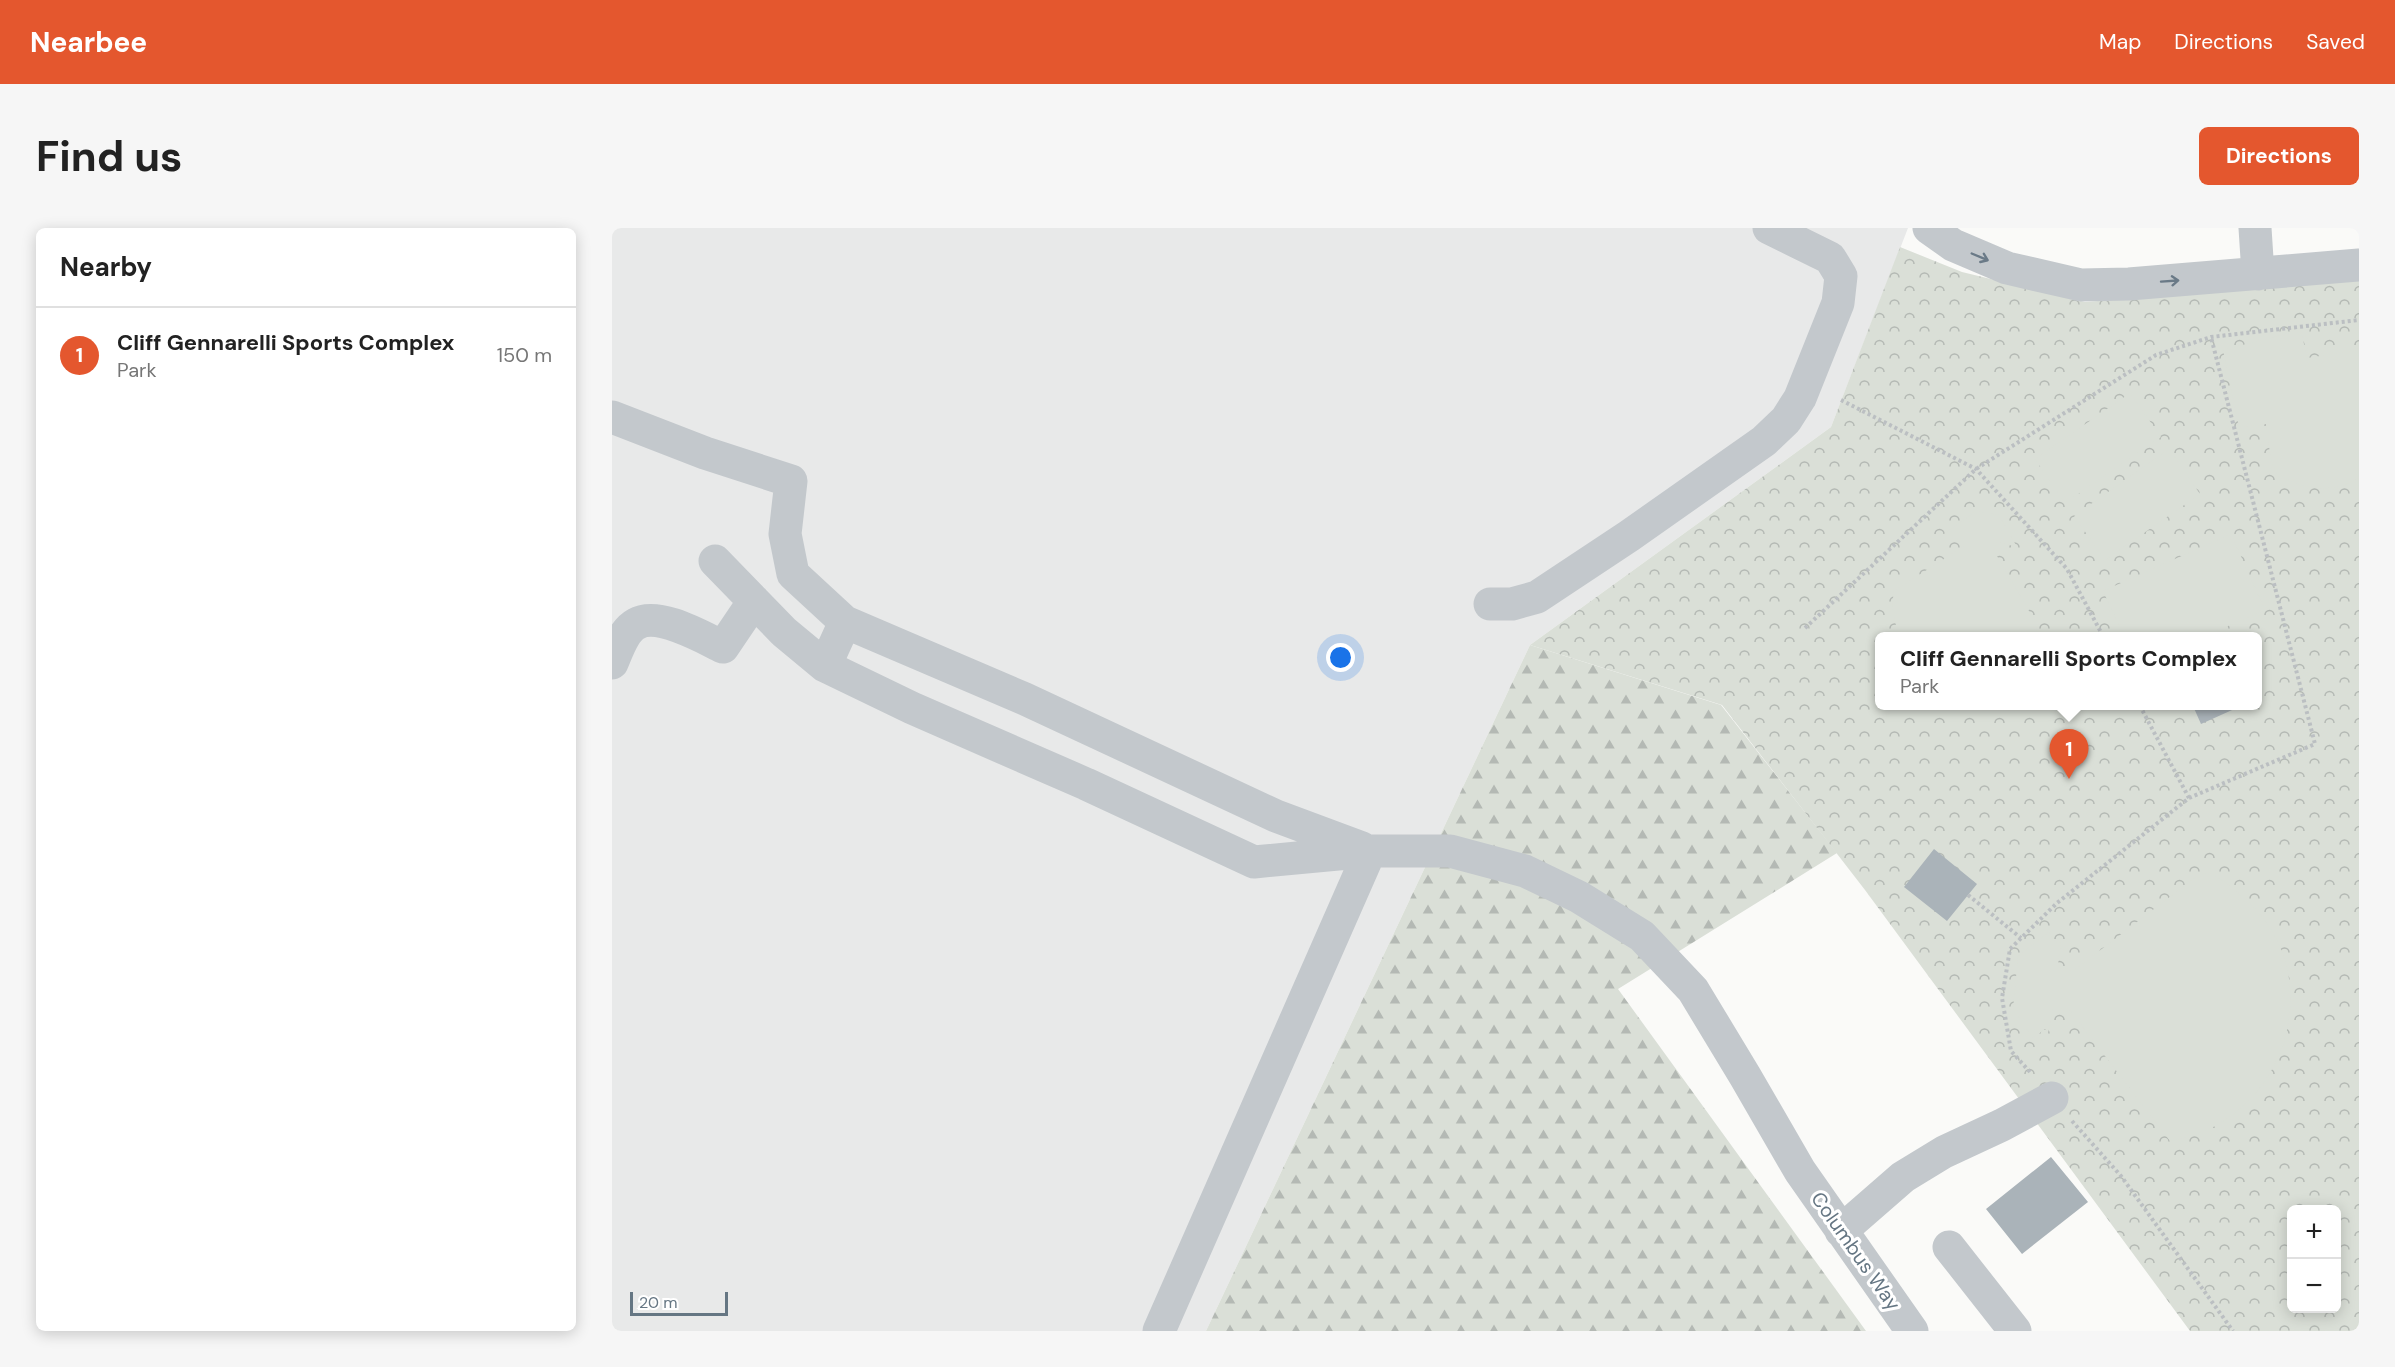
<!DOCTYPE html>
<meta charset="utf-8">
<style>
:root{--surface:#fff;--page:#f6f6f6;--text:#222;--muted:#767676;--line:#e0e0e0;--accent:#e4572e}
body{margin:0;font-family:"DM Sans",sans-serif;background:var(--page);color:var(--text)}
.controls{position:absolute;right:18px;bottom:18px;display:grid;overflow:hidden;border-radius:9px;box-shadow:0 3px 15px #0003}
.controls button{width:54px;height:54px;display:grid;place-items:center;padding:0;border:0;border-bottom:2px solid var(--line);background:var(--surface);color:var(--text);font:30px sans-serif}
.scale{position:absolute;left:18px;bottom:15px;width:98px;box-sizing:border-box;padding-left:6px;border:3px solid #657683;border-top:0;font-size:16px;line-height:21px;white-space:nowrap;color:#657683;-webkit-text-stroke:4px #fff;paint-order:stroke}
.you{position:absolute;left:729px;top:430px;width:21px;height:21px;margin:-15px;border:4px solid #fff;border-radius:50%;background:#1a73e8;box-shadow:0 0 0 9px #1a73e833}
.badge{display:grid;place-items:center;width:39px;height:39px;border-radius:50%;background:var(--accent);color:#fff;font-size:20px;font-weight:700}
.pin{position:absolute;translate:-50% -50px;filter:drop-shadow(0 2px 3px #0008)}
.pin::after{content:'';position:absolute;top:32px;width:21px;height:18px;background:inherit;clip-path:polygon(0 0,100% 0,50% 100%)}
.popup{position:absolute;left:1263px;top:404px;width:387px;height:78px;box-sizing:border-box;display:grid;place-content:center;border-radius:9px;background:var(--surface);filter:drop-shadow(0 2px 4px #0005);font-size:20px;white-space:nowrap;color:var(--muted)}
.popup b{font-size:22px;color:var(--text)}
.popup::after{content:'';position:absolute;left:50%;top:100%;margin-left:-12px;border:12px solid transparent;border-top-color:var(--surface)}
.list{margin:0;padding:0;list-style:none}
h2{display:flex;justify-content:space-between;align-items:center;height:78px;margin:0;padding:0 24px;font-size:26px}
h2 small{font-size:20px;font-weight:400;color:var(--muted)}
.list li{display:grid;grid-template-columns:39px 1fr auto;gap:18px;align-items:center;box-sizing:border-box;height:96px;padding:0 24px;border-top:2px solid var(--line)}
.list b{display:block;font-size:22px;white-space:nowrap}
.list p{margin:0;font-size:20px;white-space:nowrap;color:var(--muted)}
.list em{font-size:20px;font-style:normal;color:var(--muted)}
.map{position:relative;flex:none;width:1747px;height:1103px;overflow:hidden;border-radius:9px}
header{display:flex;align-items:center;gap:36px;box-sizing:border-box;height:84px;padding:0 30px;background:var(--accent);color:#fff}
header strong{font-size:28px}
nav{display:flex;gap:33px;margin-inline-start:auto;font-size:21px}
.intro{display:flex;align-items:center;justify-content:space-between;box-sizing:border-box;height:144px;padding:0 36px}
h1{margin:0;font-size:42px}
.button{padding:15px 27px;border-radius:9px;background:var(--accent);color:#fff;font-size:21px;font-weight:700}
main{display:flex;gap:36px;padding:0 36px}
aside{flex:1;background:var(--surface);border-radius:9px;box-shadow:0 3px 15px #0003}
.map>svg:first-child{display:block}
.built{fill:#e8e9e9}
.forest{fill:url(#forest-firs)}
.park{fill:url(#park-crowns);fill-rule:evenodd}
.garden{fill:#dadfd7}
.building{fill:#aab3b9}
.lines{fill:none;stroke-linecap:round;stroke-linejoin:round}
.path{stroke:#bbbfc2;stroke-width:4;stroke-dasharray:3 3;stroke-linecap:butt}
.minor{stroke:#c3c8cc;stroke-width:33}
.oneway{stroke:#6a7a87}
.labels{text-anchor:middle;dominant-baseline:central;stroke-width:6;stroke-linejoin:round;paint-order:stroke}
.street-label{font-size:20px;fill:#657683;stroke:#fff}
</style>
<header>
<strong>Nearbee</strong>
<nav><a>Map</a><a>Directions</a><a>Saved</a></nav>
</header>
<div class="intro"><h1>Find us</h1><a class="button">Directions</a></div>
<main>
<aside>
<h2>Nearby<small></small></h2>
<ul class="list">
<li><span class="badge">1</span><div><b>Cliff Gennarelli Sports Complex</b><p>Park</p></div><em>150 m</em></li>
</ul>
</aside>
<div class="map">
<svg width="1747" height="1103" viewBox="0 0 1747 1103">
<defs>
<pattern id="forest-firs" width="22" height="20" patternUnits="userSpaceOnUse" patternTransform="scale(1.5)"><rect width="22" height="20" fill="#dadfd7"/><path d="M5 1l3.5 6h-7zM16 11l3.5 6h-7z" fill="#b4b9b4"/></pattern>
<pattern id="park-crowns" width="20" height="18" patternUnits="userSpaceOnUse" patternTransform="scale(1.5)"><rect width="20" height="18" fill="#dadfd7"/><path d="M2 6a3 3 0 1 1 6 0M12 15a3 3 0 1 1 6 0" fill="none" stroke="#b4b9b4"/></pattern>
</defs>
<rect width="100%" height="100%" fill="#fafaf8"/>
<path class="built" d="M 0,0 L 1296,0 L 1219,199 L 918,417 L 594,1103 L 0,1103 Z"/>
<path class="forest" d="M 918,417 L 1109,477 L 1225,625 L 1006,761 L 1254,1103 L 594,1103 Z"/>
<path class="park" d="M 1288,19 L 1350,44 L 1473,74 L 1747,52 L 1747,1103 L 1578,1103 L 1253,662 L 1110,477 L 918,417 L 1219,199 ZM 1268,408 L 1646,408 L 1646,478 L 1268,478 ZM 1680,982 L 1724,982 L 1724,1080 L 1680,1080 Z"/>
<path class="garden" d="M 1689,102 L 1695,130 L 1747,122 L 1747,250 C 1726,263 1700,263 1679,253 C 1675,251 1669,249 1666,247 C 1658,239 1656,207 1654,196 L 1627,199 L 1611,122 Z
M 1518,165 L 1549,209 L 1453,275 L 1423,231 Z
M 1557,221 L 1588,266 L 1493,332 L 1462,288 Z
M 1364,283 L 1387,287 L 1405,319 L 1385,314 L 1382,323 L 1415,379 L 1425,399 L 1423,408 L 1286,408 L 1280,377 L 1282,363 L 1352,318 L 1348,310 L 1332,306 Z
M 1619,306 L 1653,382 L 1593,408 L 1512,408 L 1491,363 Z
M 1589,645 C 1606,646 1620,659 1632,670 C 1722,748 1673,895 1558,913 L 1457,781 L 1441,781 L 1436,805 L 1433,801 L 1421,810 L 1401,781 L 1406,728 L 1437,704 L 1445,716 L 1449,714 L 1446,737 L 1461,743 Z"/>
<path class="building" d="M 1581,478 L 1629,478 L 1589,496 Z
M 1322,621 L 1365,656 L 1335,693 L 1292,659 Z
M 1439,929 L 1476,974 L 1410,1026 L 1374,981 Z"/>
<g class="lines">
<path class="path" d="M 1229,172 L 1364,241 L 1455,341 L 1491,408
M 1193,400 L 1364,241 L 1544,127 L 1599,109 L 1747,92
M 1577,570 L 1703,516 L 1599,109
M 1356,667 L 1409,710
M 1418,844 L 1399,823 L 1390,770 L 1398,721 L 1445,675 L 1577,570 L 1528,478
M 1460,893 L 1509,948 L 1621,1103"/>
<path class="minor" d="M 1317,0 L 1341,17 L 1395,40 L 1469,57 L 1517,56 L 1747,37
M 1643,0 L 1646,46
M 0,189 L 93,225 L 179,253 L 173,306 L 181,346 L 233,394 L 213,438
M 103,333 L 172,404 L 213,438 L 300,480 L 474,556 L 642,634 L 758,623 L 838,623 L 913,643 L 967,669 L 1030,708 L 1081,762 L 1133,848 L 1188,943 L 1300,1103
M 878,376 L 900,376 L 925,369 L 1017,308 L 1152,213 L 1174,192 L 1188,170 L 1226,75 L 1229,48 L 1218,30 L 1157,0
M 233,394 L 413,471 L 664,588 L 750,620
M 0,435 C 6,422 11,403 24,396 C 46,383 90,409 111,419 L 142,373
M 1229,1003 L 1291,949 L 1332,924 L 1390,897 L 1440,870
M 1337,1019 L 1403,1103
M 547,1103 L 758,623"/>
</g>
<defs><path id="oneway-shaft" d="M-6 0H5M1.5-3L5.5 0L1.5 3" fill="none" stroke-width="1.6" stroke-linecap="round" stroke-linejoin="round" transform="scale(1.5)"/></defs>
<g class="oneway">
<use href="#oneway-shaft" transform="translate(1368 29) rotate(23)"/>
<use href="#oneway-shaft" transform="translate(1558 53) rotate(-4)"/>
</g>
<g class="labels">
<g class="street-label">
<text transform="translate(1244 1023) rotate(55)">Columbus Way</text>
</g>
</g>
</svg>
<div class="controls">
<button>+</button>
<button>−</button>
</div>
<div class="scale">20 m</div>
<div class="you"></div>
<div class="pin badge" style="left:1457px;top:551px">1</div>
<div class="popup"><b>Cliff Gennarelli Sports Complex</b>Park</div>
</div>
</main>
